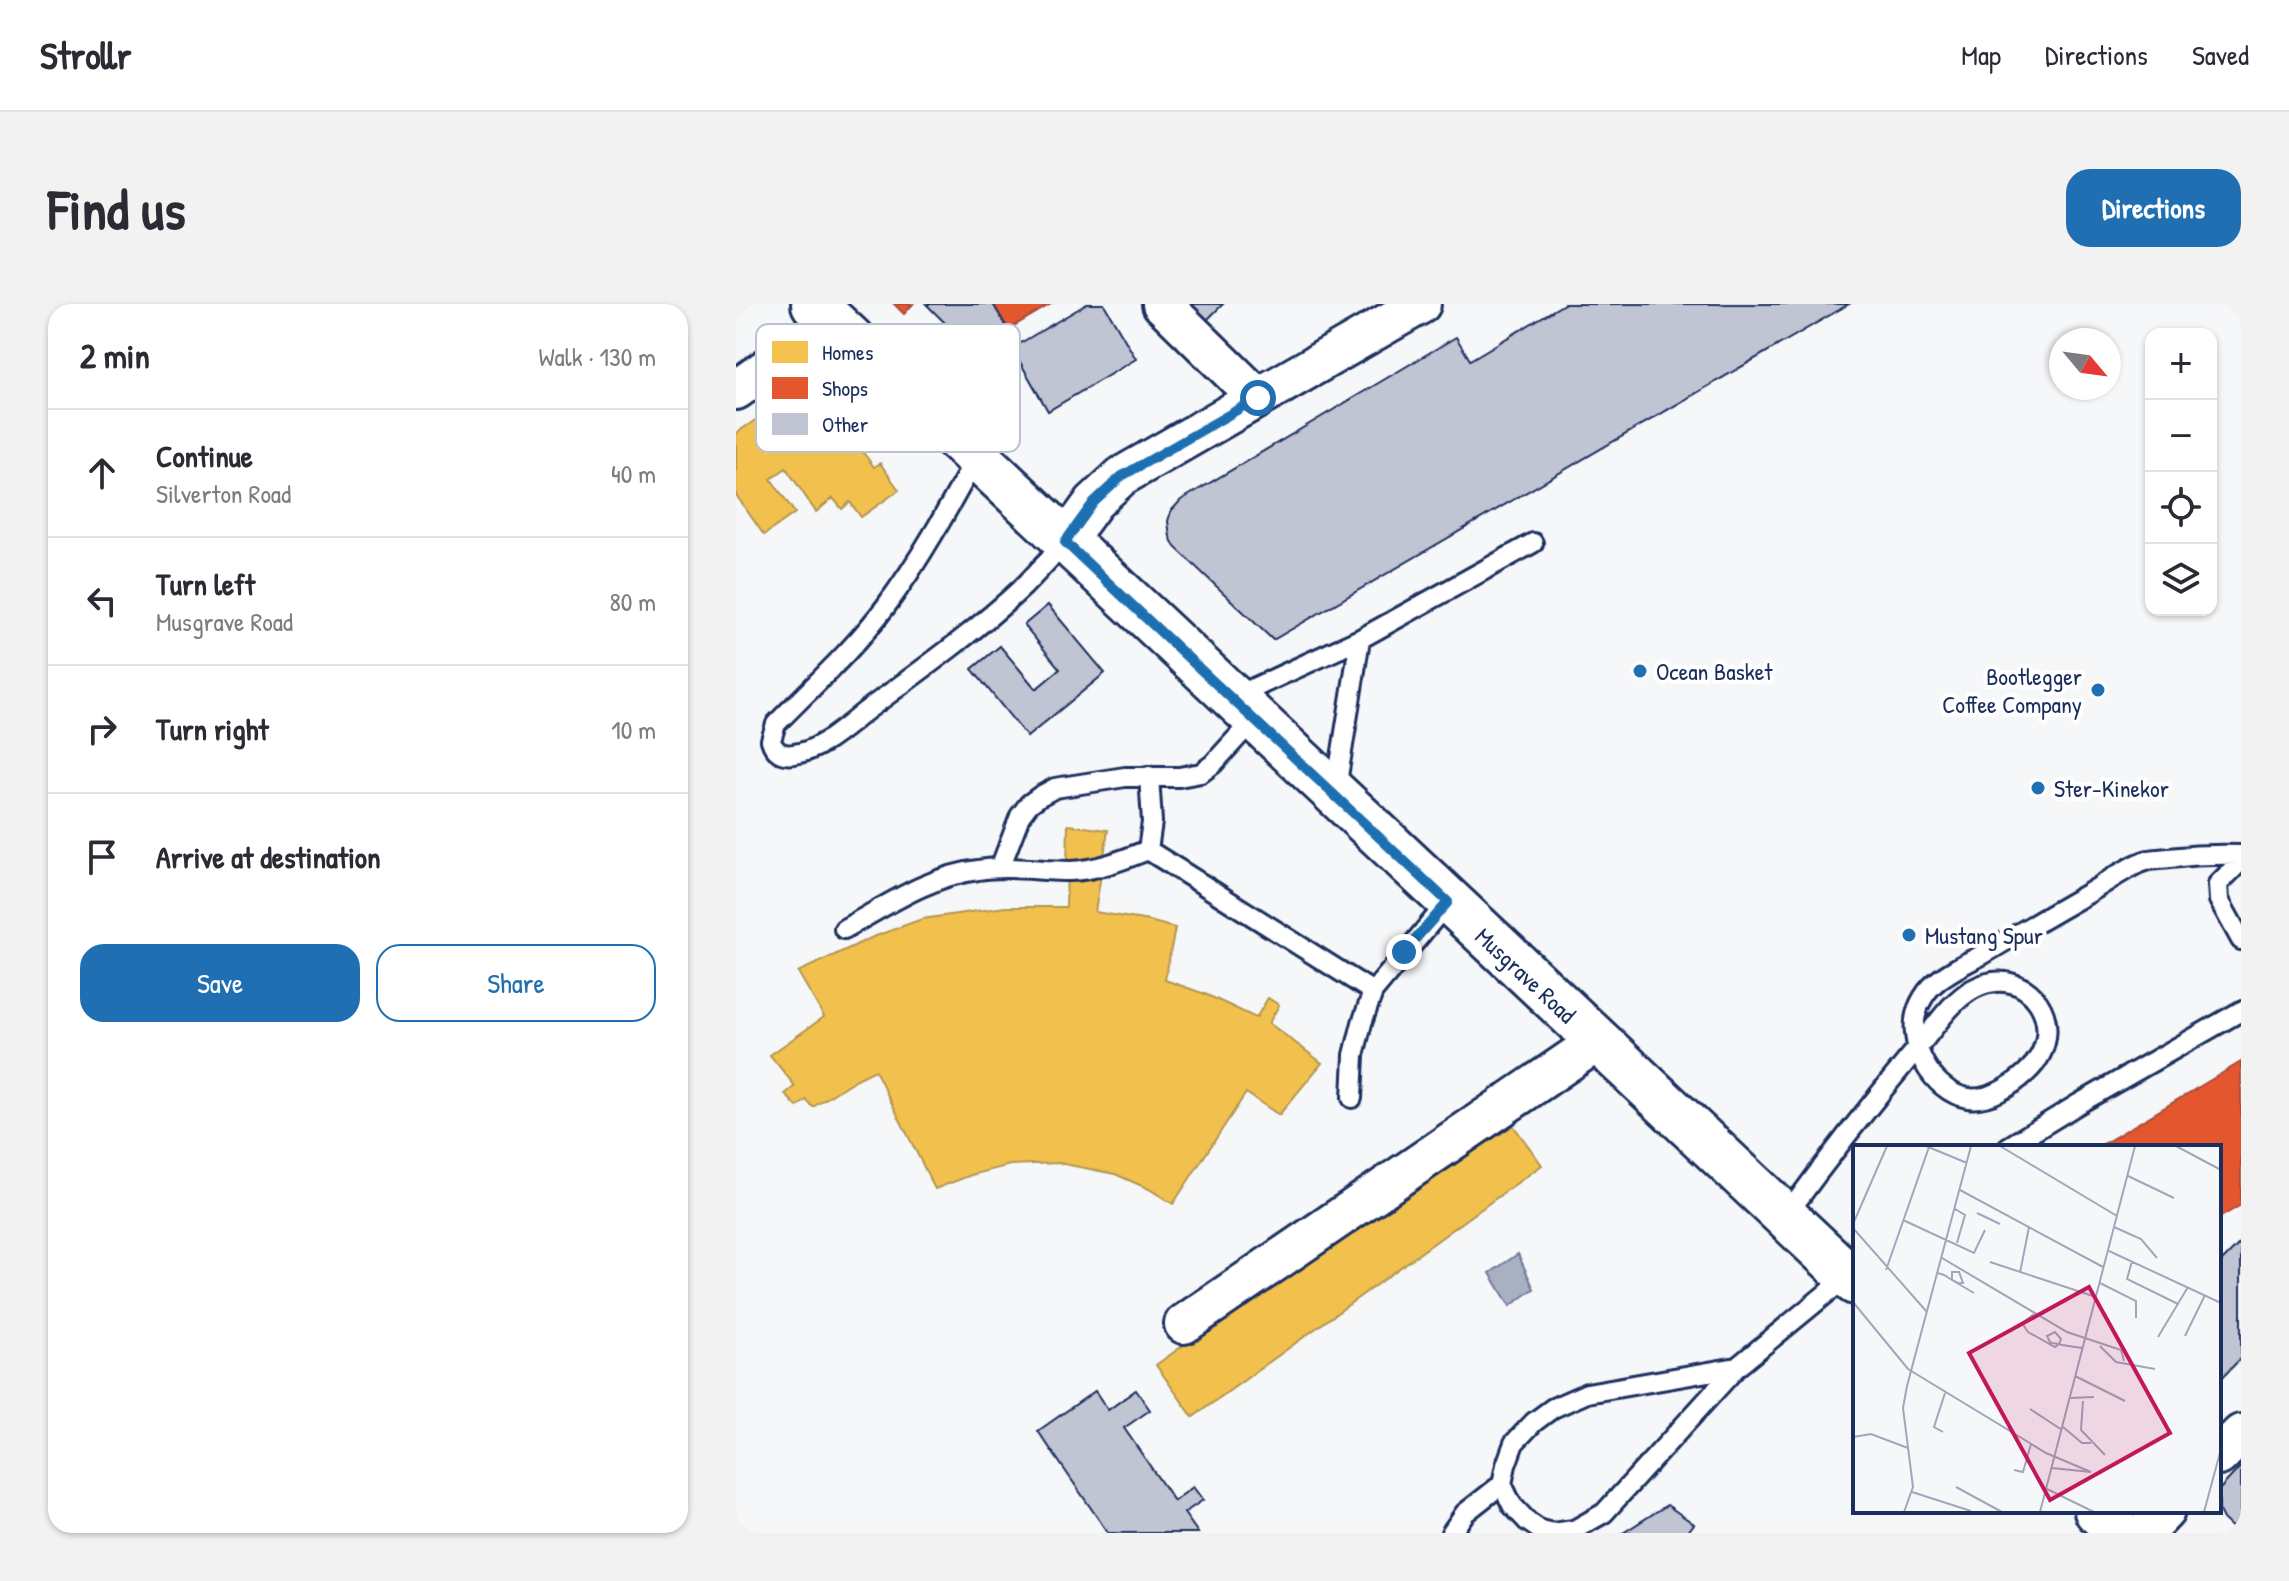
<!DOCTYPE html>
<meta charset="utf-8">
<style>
:root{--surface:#fff;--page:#f2f2f3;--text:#2b2b33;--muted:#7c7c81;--line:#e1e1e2;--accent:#1f6fb2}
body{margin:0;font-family:"Patrick Hand",sans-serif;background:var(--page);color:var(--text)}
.controls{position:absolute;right:24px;top:24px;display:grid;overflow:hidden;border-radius:16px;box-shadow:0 2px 6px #0004}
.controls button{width:72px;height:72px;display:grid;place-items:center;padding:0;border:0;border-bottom:2px solid var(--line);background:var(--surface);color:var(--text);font:40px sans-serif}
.compass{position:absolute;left:1313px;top:24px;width:72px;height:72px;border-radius:50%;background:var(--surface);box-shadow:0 2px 6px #0004;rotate:119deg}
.stop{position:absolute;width:24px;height:24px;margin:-18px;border:6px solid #1f6fb2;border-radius:50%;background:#fff}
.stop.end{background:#1f6fb2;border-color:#fff;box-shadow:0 2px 8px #0008}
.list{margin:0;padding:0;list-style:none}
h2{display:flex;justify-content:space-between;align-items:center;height:104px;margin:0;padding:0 32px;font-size:34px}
h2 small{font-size:26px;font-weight:400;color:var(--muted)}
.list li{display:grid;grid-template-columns:52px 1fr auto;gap:24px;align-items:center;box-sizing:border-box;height:128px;padding:0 32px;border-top:2px solid var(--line)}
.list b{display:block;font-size:30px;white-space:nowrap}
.list p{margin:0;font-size:26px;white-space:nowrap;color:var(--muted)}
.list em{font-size:26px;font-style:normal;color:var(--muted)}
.actions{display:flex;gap:16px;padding:24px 32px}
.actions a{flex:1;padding:18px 0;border:2px solid var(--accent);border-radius:24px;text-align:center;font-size:28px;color:var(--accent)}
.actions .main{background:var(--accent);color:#fff}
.icon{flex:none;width:44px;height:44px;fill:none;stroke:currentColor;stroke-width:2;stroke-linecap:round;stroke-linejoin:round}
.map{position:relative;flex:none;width:1505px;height:1229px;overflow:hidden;border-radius:24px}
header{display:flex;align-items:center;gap:48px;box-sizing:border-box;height:112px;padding:0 40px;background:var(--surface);border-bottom:2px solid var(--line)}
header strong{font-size:38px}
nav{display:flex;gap:44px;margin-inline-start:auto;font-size:28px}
.intro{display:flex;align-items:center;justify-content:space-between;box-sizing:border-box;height:192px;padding:0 48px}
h1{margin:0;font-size:56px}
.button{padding:20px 36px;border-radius:24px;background:var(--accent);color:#fff;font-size:28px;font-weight:700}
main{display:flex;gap:48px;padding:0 48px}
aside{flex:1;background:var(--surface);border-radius:24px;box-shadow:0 2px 6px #0004}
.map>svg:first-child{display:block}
.water{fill:#a9b0c1;stroke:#707c99;stroke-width:2}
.homes{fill:#f2c14e;stroke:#b29553;stroke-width:2}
.shops{fill:#e4572e;stroke:#a84b3c;stroke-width:2}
.building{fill:#c0c4d3;stroke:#1b2f5e;stroke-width:2}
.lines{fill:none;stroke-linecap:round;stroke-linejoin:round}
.service-casing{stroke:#1b2f5e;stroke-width:24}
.minor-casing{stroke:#1b2f5e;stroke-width:44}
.tertiary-casing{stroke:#1b2f5e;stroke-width:50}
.service{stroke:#fff;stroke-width:18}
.minor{stroke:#fff;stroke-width:38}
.tertiary{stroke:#fff;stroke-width:44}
.route{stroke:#1f6fb2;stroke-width:10}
.poi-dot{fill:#1f6fb2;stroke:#fff;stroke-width:3}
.labels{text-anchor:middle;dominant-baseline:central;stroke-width:8;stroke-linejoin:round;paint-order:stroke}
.poi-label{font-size:24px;fill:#1b2f5e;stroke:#fff;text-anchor:start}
.street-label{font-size:24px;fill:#1b2f5e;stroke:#fff}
.inset-road{fill:none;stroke:#9ea7bb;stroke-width:2}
.view{fill:#c2185b;fill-opacity:0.15;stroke:#c2185b;stroke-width:4}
.inset-edge{fill:none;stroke:#1b2f5e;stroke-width:4}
.key{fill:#fff;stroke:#bbc1cf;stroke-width:2}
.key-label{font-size:22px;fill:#1b2f5e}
</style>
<header>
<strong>Strollr</strong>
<nav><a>Map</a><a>Directions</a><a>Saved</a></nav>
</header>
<div class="intro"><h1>Find us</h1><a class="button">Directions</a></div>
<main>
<aside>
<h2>2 min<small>Walk · 130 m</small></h2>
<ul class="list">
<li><svg class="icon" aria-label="ahead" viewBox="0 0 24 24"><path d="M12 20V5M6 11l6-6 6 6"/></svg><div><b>Continue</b><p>Silverton Road</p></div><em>40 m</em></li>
<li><svg class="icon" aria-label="left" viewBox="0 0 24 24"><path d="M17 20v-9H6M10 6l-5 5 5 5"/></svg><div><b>Turn left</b><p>Musgrave Road</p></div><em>80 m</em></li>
<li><svg class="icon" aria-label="right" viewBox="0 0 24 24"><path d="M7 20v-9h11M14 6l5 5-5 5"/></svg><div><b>Turn right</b></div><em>10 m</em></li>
<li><svg class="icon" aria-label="arrive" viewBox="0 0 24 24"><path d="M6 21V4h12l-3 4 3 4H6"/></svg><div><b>Arrive at destination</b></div></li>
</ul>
<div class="actions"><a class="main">Save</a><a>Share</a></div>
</aside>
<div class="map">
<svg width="1505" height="1229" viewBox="0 0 1505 1229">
<rect width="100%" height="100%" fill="#f6f7f9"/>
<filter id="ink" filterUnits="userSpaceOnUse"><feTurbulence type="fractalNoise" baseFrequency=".0125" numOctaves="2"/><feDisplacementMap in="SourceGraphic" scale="16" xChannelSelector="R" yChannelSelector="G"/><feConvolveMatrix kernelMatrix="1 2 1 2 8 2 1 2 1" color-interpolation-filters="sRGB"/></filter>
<g filter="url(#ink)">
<path class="water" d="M 782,950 L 798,985 L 774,1002 L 754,969 Z"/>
<path class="homes" d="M 78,102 L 101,130 L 109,124 L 138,163 L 144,159 L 163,186 L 125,213 L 114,198 L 106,205 L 97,194 L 80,208 L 50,164 L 35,175 L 59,209 L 28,231 L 0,191 L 0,129 L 39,103 L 51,120 Z
M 332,521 L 372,526 L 359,608 L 413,617 L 439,624 L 429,676 L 469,690 L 520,714 L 532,694 L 543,701 L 533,719 L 586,759 L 543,811 L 510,789 L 437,900 L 413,885 L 379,870 L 323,859 L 274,861 L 235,871 L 199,885 L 139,766 L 117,777 L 77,803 L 70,796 L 61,803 L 49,790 L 59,782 L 34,751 L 88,713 L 62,668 L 137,633 L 186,615 L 269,603 L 330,603 Z
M 769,810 L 806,861 L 457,1113 L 420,1061 Z"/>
<path class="shops" d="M 158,0 L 177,0 L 168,10 Z
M 257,0 L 315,0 L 271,26 Z
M 1505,758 L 1505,901 L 1483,914 L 1483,843 L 1362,843 Z"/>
<path class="building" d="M 190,0 L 257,0 L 280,39 L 248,58 Z
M 351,0 L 368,0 L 400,55 L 312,107 L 276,44 Z
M 445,0 L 487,0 L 466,21 Z
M 828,0 L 1113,0 L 537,336 L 439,243 L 434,233 L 432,217 L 435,207 L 445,196 L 720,33 L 734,56 Z
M 312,301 L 369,369 L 291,433 L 236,365 L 264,342 L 300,385 L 324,365 L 288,321 Z
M 1505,938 L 1505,1054 L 1483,1077 L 1483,960 Z
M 400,1086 L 414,1106 L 388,1124 L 438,1197 L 457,1183 L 467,1196 L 448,1209 L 462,1229 L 372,1229 L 302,1127 L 359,1087 L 372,1106 Z
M 1505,1162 L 1505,1229 L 1502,1229 L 1487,1215 L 1483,1207 L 1483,1186 Z
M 931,1201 L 958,1220 L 951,1229 L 887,1229 Z"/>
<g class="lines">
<defs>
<path id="service" d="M 240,154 C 212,205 184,256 150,302 C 118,345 77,382 40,420 L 35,436 C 38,447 46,452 58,450 C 85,447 110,422 131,406 C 184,367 239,328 287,283 C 301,269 315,253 329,238
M 498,393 L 624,335 L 797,239
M 600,485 L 624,335
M 412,546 L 637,688
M 412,546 L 416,518 L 413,472
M 1505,557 L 1482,580 L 1483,596 L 1505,636
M 264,564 L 284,512 L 293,500 L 304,492 L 319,484 L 389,473 L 443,473 L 465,469 L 477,460 L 518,415
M 108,625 C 150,602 193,572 242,566 C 273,561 304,567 334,567 C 362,566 386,556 412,546
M 616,794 L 618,751 L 626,719 L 637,688 L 712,598
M 1272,843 L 1344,799 L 1505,707
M 1049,913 C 1092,854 1137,797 1183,742 C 1199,723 1215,697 1237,685 C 1292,655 1338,724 1291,768 C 1276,782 1253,797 1232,794 C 1195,788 1169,737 1182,704 C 1184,698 1190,688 1195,683 C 1207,670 1230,659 1246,651 C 1281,630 1316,610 1351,590 C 1367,581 1392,562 1409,557 C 1416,555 1425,555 1433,554 C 1457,551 1480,550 1505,551
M 1001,1063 L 851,1089 L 817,1104 L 798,1118 L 778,1139 L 770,1161 L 766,1180 L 776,1201 L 791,1217 L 804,1226 L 817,1229 L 838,1226 L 868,1209 L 1001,1063 L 1113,971
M 715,1229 L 729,1209 L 766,1180"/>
<path id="minor" d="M 426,0 L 522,94
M 0,86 L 96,18
M 329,238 L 358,198 L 386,172 L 685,0
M 448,1020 L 861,738
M 1483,1152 L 1505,1130
M 1408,1229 L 1429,1207"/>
<path id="tertiary" d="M 78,0 L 1119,978
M 1361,1207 L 1384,1229"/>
</defs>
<use href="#service" class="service-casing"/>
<use href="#minor" class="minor-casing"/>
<use href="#tertiary" class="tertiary-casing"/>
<use href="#service" class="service"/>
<use href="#minor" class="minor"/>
<use href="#tertiary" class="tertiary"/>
</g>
</g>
<g class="lines" filter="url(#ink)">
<path class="route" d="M 522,94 L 386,172 L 358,198 L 329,238 L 712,598 L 668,648"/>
</g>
<g class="poi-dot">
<circle cx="904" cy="367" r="8"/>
<circle cx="1362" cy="386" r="8"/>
<circle cx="1302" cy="484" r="8"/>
<circle cx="1173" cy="631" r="8"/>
</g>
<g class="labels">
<g class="poi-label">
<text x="920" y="367">Ocean Basket</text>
<text x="1346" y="372" text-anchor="end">Bootlegger<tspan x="1346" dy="28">Coffee Company</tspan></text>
<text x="1318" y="484">Ster-Kinekor</text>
<text x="1189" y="631">Mustang Spur</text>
</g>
<g class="street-label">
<text transform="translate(790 671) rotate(43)">Musgrave Road</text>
</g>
</g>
<g transform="translate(1117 841)">
<rect width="368" height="368" fill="#f6f7f9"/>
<path class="inset-road" d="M 73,1 L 114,18M 147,1 L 264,71M 323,1 L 368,25M 275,31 L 321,53M 107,45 L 250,122M 102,64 L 112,70 L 104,98M 124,68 L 147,79M 50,75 L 121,108 L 132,85M 0,79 L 34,1M 261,82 L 288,94 L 304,113M 0,83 L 74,167M 256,106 L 368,158M 89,113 L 214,187 L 268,205 L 271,216M 279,116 L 274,134 L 325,159M 137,117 L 243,152M 33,125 L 76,2M 85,128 L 91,130 L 99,135 L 105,138 L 110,138 L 106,127 L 99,127 L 99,135 L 121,148M 167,128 L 176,82M 247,138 L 283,156 L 283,173M 0,157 L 55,224 L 193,308 L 238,327 L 199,323M 181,169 L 169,178 L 175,187 L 202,202 L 206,199 L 208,194 L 202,187 L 194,191 L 197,197 L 199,198 L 206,199 L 209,200 L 229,203M 332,191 L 352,150M 305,192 L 335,142M 247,201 L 263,217 L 302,224M 222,231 L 272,256M 217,253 L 241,252M 230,256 L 228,285 L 252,310M 177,264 L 209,285M 210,282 L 229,298 L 238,298M 90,287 L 81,282 L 92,248M 0,292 L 18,289 L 55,303M 161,325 L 170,327 L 178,299M 103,342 L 149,367M 194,344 L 241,367M 59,347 L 118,366M 51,367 L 60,342 L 50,263 L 54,241 L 118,1M 187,367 L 282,1M 351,367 L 368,304"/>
<path class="view" d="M 236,142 L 317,288 L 197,355 L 116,208 Z"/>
<rect width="368" height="368" class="inset-edge"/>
</g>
<rect x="20" y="20" width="264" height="128" rx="12" class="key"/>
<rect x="36" y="37" width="36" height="22" fill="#f2c14e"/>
<rect x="36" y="73" width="36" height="22" fill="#e4572e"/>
<rect x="36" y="109" width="36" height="22" fill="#c0c4d3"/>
<g class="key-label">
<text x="86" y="56">Homes</text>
<text x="86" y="92">Shops</text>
<text x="86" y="128">Other</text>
</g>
</svg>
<div class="controls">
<button>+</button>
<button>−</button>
<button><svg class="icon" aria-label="locate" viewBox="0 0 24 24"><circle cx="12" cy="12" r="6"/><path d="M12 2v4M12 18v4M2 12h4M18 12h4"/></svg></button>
<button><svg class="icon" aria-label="layers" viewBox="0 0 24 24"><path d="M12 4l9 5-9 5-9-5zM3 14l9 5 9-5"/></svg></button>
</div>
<svg class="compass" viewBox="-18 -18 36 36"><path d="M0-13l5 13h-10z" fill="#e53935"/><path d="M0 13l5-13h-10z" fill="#7c7c81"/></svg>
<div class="stop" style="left:522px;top:94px"></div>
<div class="stop end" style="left:668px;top:648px"></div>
</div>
</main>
